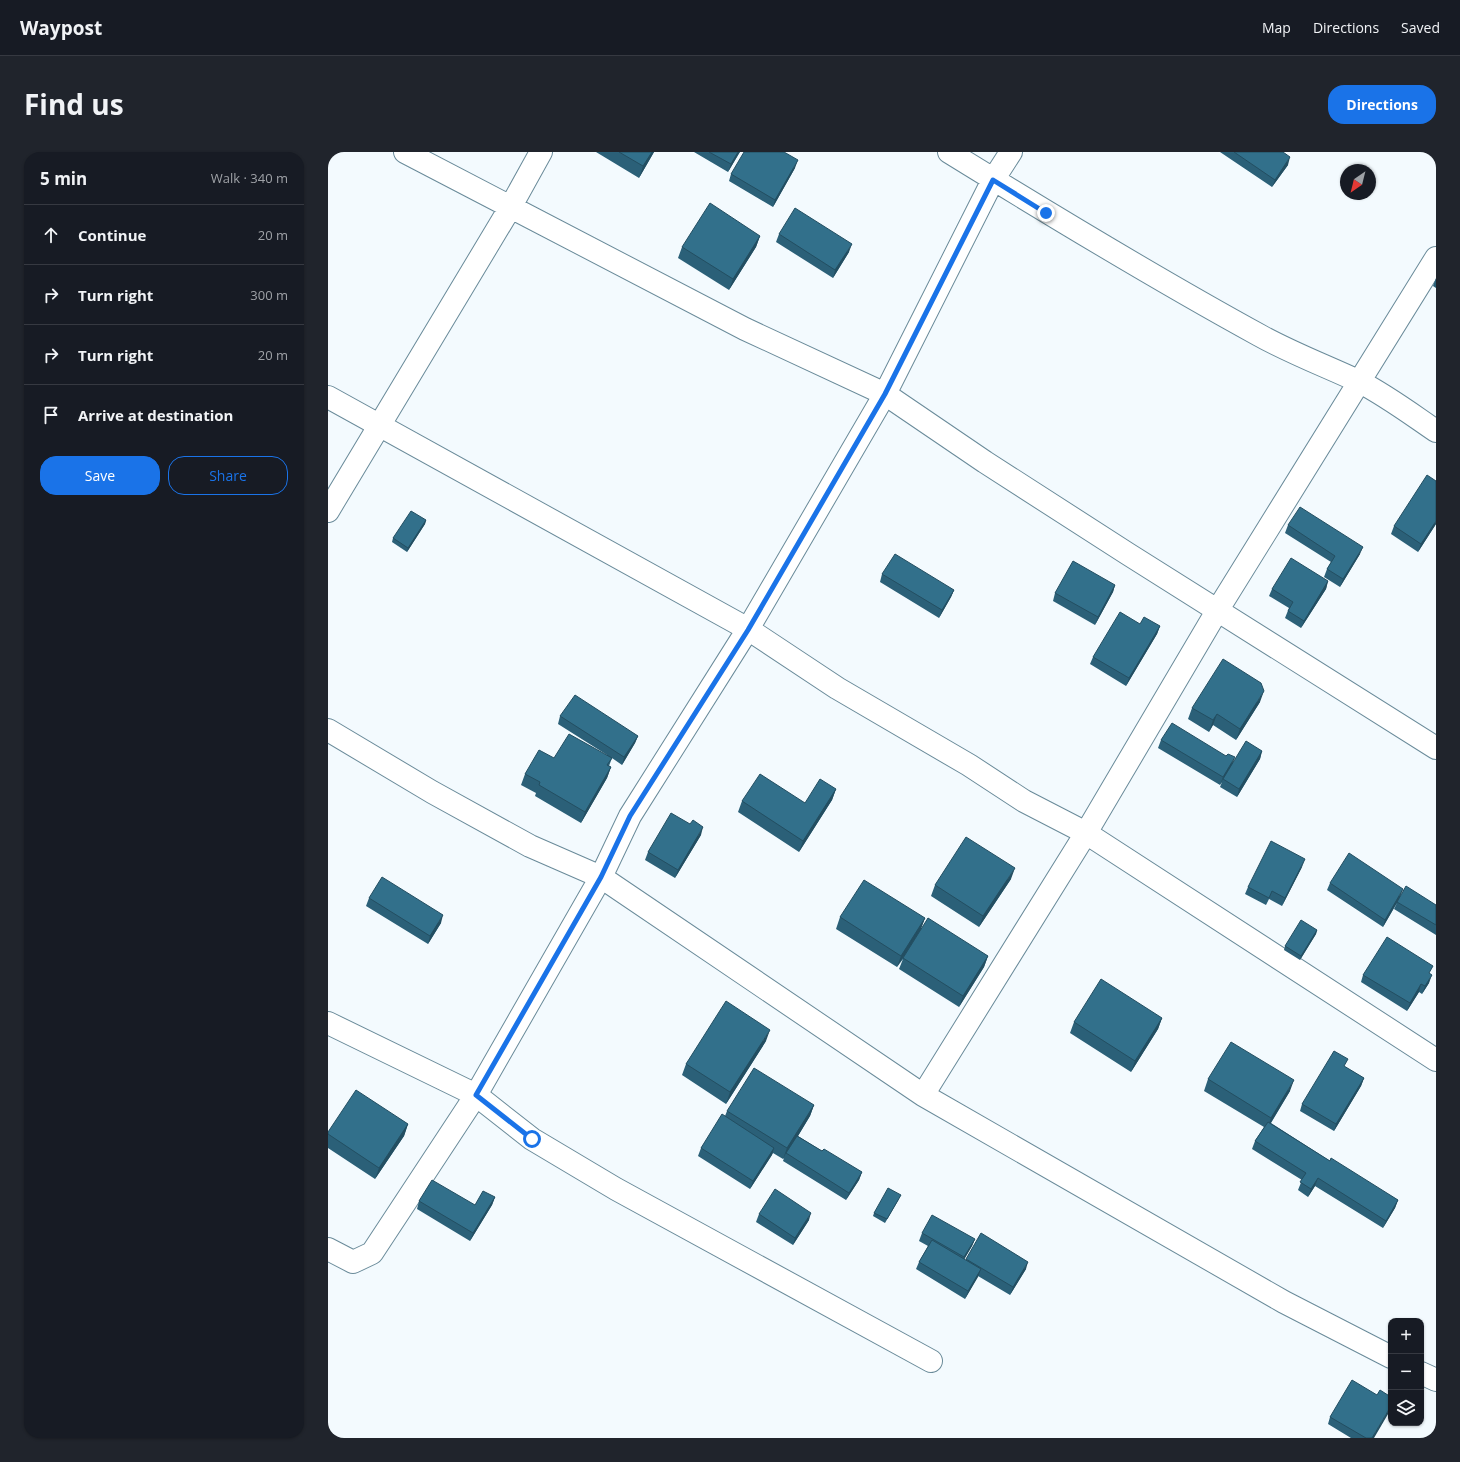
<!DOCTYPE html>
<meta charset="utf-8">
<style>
:root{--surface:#171b24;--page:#20242c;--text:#f1f3f6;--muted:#9ea1a6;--line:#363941;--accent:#1a73e8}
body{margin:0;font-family:"Open Sans",sans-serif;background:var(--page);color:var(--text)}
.controls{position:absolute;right:12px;bottom:12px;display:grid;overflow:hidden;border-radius:8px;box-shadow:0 1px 3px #0004}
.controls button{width:36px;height:36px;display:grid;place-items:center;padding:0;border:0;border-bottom:1px solid var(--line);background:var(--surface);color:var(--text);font:20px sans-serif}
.compass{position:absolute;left:1012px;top:12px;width:36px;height:36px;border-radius:50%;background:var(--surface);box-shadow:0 1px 3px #0004;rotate:215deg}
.stop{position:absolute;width:12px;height:12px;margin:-9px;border:3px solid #1a73e8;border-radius:50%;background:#fff}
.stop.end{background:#1a73e8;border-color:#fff;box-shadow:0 1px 4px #0008}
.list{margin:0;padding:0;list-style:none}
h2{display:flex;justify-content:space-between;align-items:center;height:52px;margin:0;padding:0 16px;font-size:17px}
h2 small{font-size:13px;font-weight:400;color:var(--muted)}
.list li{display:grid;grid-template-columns:26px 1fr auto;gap:12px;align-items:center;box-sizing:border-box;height:60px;padding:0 16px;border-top:1px solid var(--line)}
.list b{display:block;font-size:15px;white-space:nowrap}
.list em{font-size:13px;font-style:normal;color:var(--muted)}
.actions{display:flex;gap:8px;padding:12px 16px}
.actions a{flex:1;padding:9px 0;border:1px solid var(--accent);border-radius:16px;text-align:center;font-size:14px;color:var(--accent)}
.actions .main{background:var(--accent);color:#fff}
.icon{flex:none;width:22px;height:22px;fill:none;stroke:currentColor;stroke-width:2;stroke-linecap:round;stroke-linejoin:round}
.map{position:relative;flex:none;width:1108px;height:1286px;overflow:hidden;border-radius:16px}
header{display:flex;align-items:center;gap:24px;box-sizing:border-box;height:56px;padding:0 20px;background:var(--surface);border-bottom:1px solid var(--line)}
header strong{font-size:19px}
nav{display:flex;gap:22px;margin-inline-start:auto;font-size:14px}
.intro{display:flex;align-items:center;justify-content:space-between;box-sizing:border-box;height:96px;padding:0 24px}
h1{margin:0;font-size:28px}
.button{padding:10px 18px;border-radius:16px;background:var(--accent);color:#fff;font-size:14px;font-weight:700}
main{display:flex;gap:24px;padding:0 24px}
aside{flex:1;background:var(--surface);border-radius:16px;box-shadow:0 1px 3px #0004}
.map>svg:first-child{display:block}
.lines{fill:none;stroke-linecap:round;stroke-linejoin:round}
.street-casing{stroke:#6a8b9a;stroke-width:24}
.street{stroke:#fff;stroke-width:22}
.wall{fill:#2b6078}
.shaded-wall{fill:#234e61}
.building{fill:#32708b;stroke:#234e61}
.route{stroke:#1a73e8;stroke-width:5}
</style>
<header>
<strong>Waypost</strong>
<nav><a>Map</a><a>Directions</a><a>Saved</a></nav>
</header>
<div class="intro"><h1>Find us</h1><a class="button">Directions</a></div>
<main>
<aside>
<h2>5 min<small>Walk · 340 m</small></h2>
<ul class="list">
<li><svg class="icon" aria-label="ahead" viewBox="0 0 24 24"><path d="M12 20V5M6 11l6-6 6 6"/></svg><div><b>Continue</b></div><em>20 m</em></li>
<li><svg class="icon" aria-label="right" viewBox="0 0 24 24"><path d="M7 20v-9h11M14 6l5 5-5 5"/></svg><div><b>Turn right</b></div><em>300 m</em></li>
<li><svg class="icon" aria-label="right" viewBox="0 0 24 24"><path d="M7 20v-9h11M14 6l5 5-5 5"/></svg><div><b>Turn right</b></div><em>20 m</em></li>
<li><svg class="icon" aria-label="arrive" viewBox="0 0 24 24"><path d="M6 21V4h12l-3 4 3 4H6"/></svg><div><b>Arrive at destination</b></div></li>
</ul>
<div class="actions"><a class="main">Save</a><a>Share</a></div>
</aside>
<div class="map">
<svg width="1108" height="1286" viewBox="0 0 1108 1286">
<rect width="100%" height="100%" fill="#f3fafe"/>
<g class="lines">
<defs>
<path id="street" d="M 77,0 L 417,177 L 557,242 L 657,310 L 800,402 L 1108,596
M 621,0 C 723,63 825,125 931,183 C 963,201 998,214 1032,230 C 1059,244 1083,262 1108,279
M 0,245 L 420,477 L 509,536 L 641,613 L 696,649 L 758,681 L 1108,908
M 0,359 L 182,56 L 213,0
M 0,578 L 104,640 L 202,694 L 273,725 L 595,943 L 956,1150 L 1063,1205
M 0,871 L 148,943 L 204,987 L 288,1037 L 603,1209
M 595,943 L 758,681 L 889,459 L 1108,106
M 0,1097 L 25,1110 L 44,1101 L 148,943 L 273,725 L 302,664 L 420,477 L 557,242 L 665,28 L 683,0
M 1093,1221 L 1108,1228"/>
</defs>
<use href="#street" class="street-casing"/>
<use href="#street" class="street"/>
</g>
<path class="wall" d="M 268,0 L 326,0 L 311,26 Z
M 366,0 L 412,0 L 400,20 Z
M 892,0 L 955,0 L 960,13 L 944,35 Z
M 467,16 L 445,55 L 401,29 L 403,22 Z
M 451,82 L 521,100 L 505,126 L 448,90 Z
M 432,84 L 428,95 L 401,138 L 350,106 L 354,95 Z
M 1108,126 L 1108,136 L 1105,134 Z
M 98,368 L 97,372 L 79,400 L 64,390 L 65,386 Z
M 1108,372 L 1090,400 L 1063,382 L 1066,374 Z
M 960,373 L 1032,402 L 1012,435 L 996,425 L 999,417 L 1003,410 L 957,381 Z
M 554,422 L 626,438 L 623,445 L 611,466 L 552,430 Z
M 1000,429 L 998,437 L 973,476 L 957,466 L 961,456 L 941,444 L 944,437 Z
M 787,433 L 785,440 L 767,473 L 725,449 L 727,441 Z
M 812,472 L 832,474 L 829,482 L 798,534 L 762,512 L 765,505 Z
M 932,550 L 908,588 L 885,573 L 881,580 L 860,567 L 864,556 Z
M 232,564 L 310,584 L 307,591 L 294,613 L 284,606 L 281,614 L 283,615 L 279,626 L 253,671 L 207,644 L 208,641 L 193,633 L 197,622 L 226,606 L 279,603 L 230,572 Z
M 833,588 L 905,611 L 934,599 L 932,607 L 909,645 L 892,635 L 894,630 L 892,633 L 830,596 Z
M 508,637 L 504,648 L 471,700 L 410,660 L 414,649 L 477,651 Z
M 373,683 L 347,726 L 317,708 L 320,700 Z
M 974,715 L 954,754 L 941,747 L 938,753 L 917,742 L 920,735 Z
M 683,727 L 651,775 L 603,744 L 607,733 Z
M 1002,731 L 1072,744 L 1108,753 L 1108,783 L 1066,757 L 1069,751 L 1055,775 L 999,738 Z
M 41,746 L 113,771 L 100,792 L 38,754 Z
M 512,765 L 597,766 L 593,776 L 660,804 L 656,815 L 631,855 L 571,817 L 575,807 L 569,815 L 508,777 Z
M 989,778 L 988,782 L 972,808 L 956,798 L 957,794 Z
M 1102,822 L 1101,831 L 1094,842 L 1091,840 L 1079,859 L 1033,830 L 1035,823 Z
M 834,866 L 830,877 L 803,920 L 742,881 L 746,870 Z
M 438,889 L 398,952 L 354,923 L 358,912 Z
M 1017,915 L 1036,926 L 1033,934 L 1006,979 L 972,959 L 974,952 Z
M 880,927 L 962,939 L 943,971 L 1002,1009 L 1070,1048 L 1067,1056 L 1055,1076 L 987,1034 L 980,1045 L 970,1038 L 974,1028 L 924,997 L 927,989 L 936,975 L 876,939 Z
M 486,953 L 482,964 L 470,984 L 494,999 L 534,1020 L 531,1028 L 518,1048 L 455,1009 L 456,1006 L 455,1007 L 445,1001 L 422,1037 L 370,1004 L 373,996 L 397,964 L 399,959 Z
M 80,972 L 76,984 L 47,1027 L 0,996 L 0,980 Z
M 167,1045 L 164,1053 L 142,1089 L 89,1057 L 91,1049 L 147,1053 Z
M 571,1047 L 557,1071 L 545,1064 L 546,1061 Z
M 431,1062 L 481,1068 L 465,1093 L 428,1070 Z
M 594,1081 L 647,1087 L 644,1094 L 636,1107 L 638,1108 L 638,1107 L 698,1117 L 682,1143 L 650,1124 L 637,1147 L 588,1117 L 591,1110 L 600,1094 L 591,1089 Z
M 1049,1243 L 1046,1286 L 1023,1286 L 1000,1272 L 1002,1265 Z"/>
<path class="shaded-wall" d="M 324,0 L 326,0 L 311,26 L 315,14 Z
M 410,0 L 412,0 L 411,1 L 400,20 L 403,12 Z
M 962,5 L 960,13 L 944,35 L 947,28 Z
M 470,8 L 467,16 L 445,55 L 447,48 Z
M 432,84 L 428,95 L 401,138 L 405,127 Z
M 524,92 L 521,100 L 505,126 L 507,118 Z
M 98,368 L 97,372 L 79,400 L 80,396 Z
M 1108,369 L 1108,372 L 1090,400 L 1093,392 Z
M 1035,395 L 1032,402 L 1012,435 L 1015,427 Z
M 1000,429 L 998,437 L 973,476 L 976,469 Z
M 787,433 L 785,440 L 767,473 L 770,465 Z
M 626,438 L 623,445 L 611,466 L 614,458 Z
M 832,474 L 829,482 L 798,534 L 801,526 Z
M 936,539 L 932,550 L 908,588 L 912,577 Z
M 889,562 L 885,573 L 881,580 L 885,568 Z
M 310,584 L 307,591 L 294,613 L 296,605 Z
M 934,599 L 932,607 L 909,645 L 911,637 Z
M 907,605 L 904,613 L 895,627 L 892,633 L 895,625 Z
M 283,615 L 279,626 L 253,671 L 257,660 Z
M 508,637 L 504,648 L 471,700 L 475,689 Z
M 375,675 L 373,683 L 347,726 L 350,718 Z
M 977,707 L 974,715 L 954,754 L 957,746 Z
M 687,716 L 683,727 L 651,775 L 655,764 Z
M 1075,737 L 1072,745 L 1055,775 L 1057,768 Z
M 115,763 L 113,771 L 100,792 L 102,784 Z
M 597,766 L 593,777 L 569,815 L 573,804 Z
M 989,778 L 988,782 L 972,808 L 973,804 Z
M 660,804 L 656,815 L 631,855 L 635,844 Z
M 1104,823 L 1101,831 L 1094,842 L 1097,834 Z
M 1093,832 L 1091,840 L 1079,859 L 1082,851 Z
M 834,866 L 830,877 L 803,920 L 807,909 Z
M 442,878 L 438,889 L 398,952 L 402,940 Z
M 1036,926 L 1033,934 L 1006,979 L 1008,972 Z
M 966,928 L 962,939 L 939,977 L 943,966 Z
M 486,953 L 482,964 L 459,1002 L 458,1001 L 455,1007 L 459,996 Z
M 80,972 L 76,984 L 47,1027 L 51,1016 Z
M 446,996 L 444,1003 L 422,1037 L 425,1029 Z
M 534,1020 L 531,1028 L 518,1048 L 521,1041 Z
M 990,1026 L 987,1034 L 980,1045 L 983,1037 Z
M 167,1045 L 164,1053 L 142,1089 L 145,1081 Z
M 1070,1048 L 1067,1056 L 1055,1076 L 1058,1069 Z
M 483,1061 L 481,1068 L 465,1093 L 467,1086 Z
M 647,1087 L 644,1094 L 633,1113 L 636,1105 Z
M 700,1110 L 698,1117 L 682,1143 L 685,1135 Z
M 653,1117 L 650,1125 L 637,1147 L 640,1139 Z
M 1063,1254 L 1063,1257 L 1046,1286 L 1044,1286 Z"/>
<path class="building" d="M 291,0 L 324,0 L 315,14 Z
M 381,0 L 410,0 L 403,12 Z
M 416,0 L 456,0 L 470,8 L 447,48 L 403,22 Z
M 906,0 L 955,0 L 962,5 L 947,28 Z
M 382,51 L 432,84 L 405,127 L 354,95 Z
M 467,56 L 524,92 L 507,118 L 451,82 Z
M 1099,323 L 1108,329 L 1108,369 L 1093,392 L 1066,374 Z
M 972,355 L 1035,395 L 1015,427 L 999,417 L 1007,404 L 960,373 Z
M 83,359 L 98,368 L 80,396 L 65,386 Z
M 567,402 L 626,438 L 614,458 L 554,422 Z
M 963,406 L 1000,429 L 976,469 L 960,459 L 965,450 L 944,437 Z
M 745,409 L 787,433 L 770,465 L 727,441 Z
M 792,460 L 812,472 L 816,465 L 832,474 L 801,526 L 765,505 Z
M 895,507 L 933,531 L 936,539 L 912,577 L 889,562 L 885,568 L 864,556 Z
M 247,543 L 310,584 L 296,605 L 232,564 Z
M 844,571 L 898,604 L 900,602 L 907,605 L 895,625 L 833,588 Z
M 241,582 L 284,606 L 279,613 L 283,615 L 257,660 L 211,633 L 212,630 L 197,622 L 211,598 L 226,606 Z
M 918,589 L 934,599 L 911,637 L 895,627 Z
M 432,622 L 477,651 L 492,627 L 508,637 L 475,689 L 414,649 Z
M 343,661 L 362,672 L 365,668 L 375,675 L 350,718 L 320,700 Z
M 638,685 L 687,716 L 655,764 L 607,733 Z
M 943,689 L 977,707 L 957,746 L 944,739 L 941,746 L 920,735 Z
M 1021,701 L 1075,737 L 1057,768 L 1002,731 Z
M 54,725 L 115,763 L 102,784 L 41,746 Z
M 536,728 L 597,766 L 573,804 L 512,765 Z
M 1078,734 L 1108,753 L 1108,773 L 1069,750 Z
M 600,766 L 660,804 L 635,844 L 575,806 Z
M 973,768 L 989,778 L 973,804 L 957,794 Z
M 1059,785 L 1105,814 L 1101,821 L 1104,823 L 1097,834 L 1093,832 L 1082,851 L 1035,823 Z
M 773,827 L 834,866 L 807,909 L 746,870 Z
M 398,849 L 442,878 L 402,940 L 358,912 Z
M 903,890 L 966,928 L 943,966 L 880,927 Z
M 1006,899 L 1020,907 L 1016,914 L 1036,926 L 1008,972 L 974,952 Z
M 426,916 L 486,953 L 459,996 L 399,959 Z
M 28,938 L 80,972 L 51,1016 L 0,982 L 0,980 Z
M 394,962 L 446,996 L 425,1029 L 373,996 Z
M 940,970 L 1002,1009 L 1003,1006 L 1070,1048 L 1058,1069 L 990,1026 L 983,1037 L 972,1030 L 978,1021 L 927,989 Z
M 469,984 L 494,999 L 496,997 L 534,1020 L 521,1041 L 458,1001 Z
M 104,1028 L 147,1053 L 155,1039 L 167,1045 L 145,1081 L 91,1049 Z
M 560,1036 L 573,1043 L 559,1067 L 546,1061 Z
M 447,1037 L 483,1061 L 467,1086 L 431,1062 Z
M 604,1063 L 647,1087 L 636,1105 L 594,1081 Z
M 653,1081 L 700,1110 L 685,1135 L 638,1107 Z
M 604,1088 L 653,1117 L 640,1139 L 591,1110 Z
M 1024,1228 L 1049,1243 L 1052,1238 L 1063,1245 L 1063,1254 L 1044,1286 L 1038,1286 L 1002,1265 Z"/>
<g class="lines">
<path class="route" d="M 204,987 L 148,943 L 273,725 L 302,664 L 420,478 L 557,242 L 665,28 L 718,61"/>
</g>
</svg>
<div class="controls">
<button>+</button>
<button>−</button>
<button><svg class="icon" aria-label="layers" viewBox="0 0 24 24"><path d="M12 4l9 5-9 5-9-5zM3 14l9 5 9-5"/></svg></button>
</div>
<svg class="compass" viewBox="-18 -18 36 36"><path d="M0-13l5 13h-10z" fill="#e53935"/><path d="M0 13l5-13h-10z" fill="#9ea1a6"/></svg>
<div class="stop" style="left:204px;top:987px"></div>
<div class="stop end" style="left:718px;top:61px"></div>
</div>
</main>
